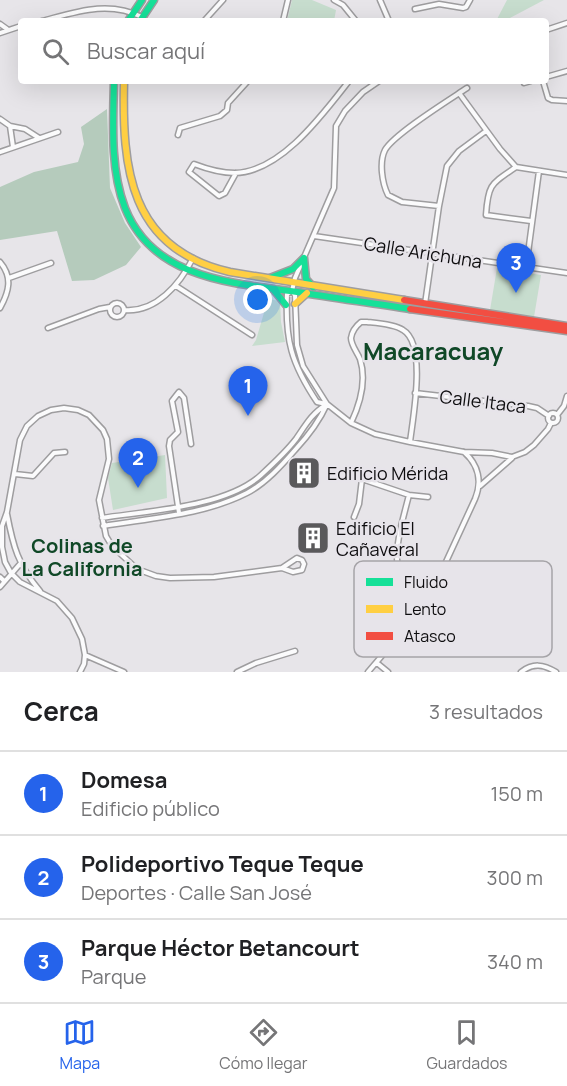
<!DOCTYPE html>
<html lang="es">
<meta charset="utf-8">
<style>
:root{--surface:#fff;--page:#f6f6f6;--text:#202124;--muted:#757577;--line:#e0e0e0;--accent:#2563eb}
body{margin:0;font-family:Manrope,sans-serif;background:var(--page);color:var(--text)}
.you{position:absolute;left:258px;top:300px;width:21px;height:21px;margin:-15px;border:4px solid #fff;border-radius:50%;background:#1a73e8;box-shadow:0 0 0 9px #1a73e833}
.badge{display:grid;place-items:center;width:39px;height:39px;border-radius:50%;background:var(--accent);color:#fff;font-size:20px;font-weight:700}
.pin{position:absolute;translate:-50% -50px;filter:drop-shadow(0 2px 3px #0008)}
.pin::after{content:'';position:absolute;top:32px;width:21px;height:18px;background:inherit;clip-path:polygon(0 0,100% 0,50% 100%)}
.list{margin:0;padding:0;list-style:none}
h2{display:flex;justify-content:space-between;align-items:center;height:78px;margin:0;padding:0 24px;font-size:26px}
h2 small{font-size:20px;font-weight:400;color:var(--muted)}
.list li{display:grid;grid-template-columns:39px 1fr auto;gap:18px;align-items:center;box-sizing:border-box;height:84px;padding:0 24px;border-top:2px solid var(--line)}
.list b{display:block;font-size:22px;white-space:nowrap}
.list p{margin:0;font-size:20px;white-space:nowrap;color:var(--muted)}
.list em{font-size:20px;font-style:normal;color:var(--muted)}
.icon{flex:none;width:33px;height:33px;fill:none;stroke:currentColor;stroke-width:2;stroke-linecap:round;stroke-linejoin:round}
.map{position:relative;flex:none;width:567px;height:672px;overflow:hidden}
.search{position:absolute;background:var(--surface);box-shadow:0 6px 24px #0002;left:18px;right:18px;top:18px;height:66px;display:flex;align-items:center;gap:15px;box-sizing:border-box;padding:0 21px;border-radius:6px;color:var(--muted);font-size:22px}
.sheet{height:330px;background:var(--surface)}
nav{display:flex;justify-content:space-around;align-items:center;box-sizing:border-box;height:84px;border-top:2px solid var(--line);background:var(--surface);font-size:16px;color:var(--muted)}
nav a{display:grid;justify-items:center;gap:3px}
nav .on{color:var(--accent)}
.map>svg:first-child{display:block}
.green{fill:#c7ddce}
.forest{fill:#b5cbbc}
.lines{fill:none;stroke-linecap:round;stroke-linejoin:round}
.street-casing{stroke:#9e9d9f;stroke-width:7}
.fast-casing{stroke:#9e9d9f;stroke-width:9}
.slow-casing{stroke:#9e9d9f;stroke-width:9}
.jam-casing{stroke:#9e9d9f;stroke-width:9}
.street{stroke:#fbfbfc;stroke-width:4}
.fast{stroke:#16e098;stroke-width:6}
.slow{stroke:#ffcf43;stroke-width:6}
.jam{stroke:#f24e42;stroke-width:6}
.labels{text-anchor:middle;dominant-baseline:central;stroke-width:5;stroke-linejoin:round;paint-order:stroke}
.street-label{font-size:18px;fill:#0e0d0f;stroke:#e7e4ea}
.poi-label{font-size:18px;fill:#0e0d0f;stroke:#e7e4ea;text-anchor:start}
.neighbourhood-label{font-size:20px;font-weight:bold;fill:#104827;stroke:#e7e4ea}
.district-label{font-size:24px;font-weight:bold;fill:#104827;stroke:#e7e4ea}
.key{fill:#e7e4ea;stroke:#a6a4a8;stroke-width:1.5}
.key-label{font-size:16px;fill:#0e0d0f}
</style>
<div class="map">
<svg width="567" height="672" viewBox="0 0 567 672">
<rect width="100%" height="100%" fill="#e7e5e9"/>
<path class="green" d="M 292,0 L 312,0 L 336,10 L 334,21 L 287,21 Z
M 507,0 L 544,0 L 504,21 L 496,21 Z
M 497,268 L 541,275 L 534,317 L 490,310 Z
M 268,299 L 280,301 L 281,322 L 285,342 L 252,346 L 256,340 Z
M 165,455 L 167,498 L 113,510 L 108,478 L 112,463 Z"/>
<path class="forest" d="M 107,109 L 110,188 L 125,223 L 141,247 L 126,265 L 94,280 L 72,281 L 57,231 L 0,240 L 0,187 L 34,172 L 78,162 L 84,144 L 81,127 Z"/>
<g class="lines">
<defs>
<path id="street" d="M 334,0 L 343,5 L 356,21
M 380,0 L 389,21
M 415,9 L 439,4 L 463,8 L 466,7 L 470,0
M 42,21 C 76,12 108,0 142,17
M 204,21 L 223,0
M 283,21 L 288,0
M 0,24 L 7,29
M 546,30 L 567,23
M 0,33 L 21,26
M 546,77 L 567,71
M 379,81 L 363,92 L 345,111 L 336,126 L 334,188 L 295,278 L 292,291 L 295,295 L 297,345 L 303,366 L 327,404 L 351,423 L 375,434 L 410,442 L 464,452 L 492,453 L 512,457 L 525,452 L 534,445 L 548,429 L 551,423
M 543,81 L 548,98 L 552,100 L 567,101
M 524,83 L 531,81
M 459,93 L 500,149 L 516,167 L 567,175
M 0,119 L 10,126 L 13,147
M 10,126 L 25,129 L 39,138
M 178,135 L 180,128 L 220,116 L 227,110 L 228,103 L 248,81
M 0,152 L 58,132
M 516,167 C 491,184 488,184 486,215 L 531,221
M 236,173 L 225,193 L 219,196 L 189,172 L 194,164 C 207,169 221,173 235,173 C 281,172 323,114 349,81
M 439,206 L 402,202 L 388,195 C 382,183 379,162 385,150 C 394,134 449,100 467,88
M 314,236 L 567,273
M 0,262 C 13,277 9,292 0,308
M 526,268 L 539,171
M 9,278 L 51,263
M 176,286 L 252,335
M 290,292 L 287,294 C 285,340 291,363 317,402 L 326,404
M110 310a7 7 0 1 1 14 0a7 7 0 1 1-14 0Z
M 425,304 L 439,206 L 447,166 L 459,151 L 486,131
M 124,310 C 156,313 180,284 193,258
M 48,328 L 99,309 L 110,307
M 415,393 L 528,406 L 537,408 L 549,416
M548 418a5 5 0 1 1 10 0a5 5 0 1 1-10 0Z
M 557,415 L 564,406 L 567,396
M 351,423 C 360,404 367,381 360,359 C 357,352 351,345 351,338 C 352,331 356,326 361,322 L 367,322 C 377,323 394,324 403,330 C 427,344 413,417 410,442
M 15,474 L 33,476 L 54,453 L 65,452
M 480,486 L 512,458
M 409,495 C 396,546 387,567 418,614
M 179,513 L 169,446 L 170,440 L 178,432 L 172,401 L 179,392 L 184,398 L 191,444
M 7,514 C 13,546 18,565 40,591
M 354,517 L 359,504 L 362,479 L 409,495 L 428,497
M 102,518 C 147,511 226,507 261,475 C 273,464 286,452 296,439 C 305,426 312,413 326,405
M 103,526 C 151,518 204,515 247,493 C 266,483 282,465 295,450 C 308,436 319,422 327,404
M 0,577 L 4,581
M 0,587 L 20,564
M 85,655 L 124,672
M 377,663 L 388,672
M 80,672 L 84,664 L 85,655 L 82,639 L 72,618 L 57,601 L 20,582 L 11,573 L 5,562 L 2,547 L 2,526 L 7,512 L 20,440 L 27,426 L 38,416 L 51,410 L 64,408 L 78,410 L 89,415 L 103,430 L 107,439 L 109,459 L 99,500 L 106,536 L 112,546 L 137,569 L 156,576 L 170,578 L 214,577 L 282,568 L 293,572 L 302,570 L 304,564 L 302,560 L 297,558 L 282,568
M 237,672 L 256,663 L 295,651
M 368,672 L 427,603 L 475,499 C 482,482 479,465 464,452
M 521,672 C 533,663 543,664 556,672"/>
<path id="fast" d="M 128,21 L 142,0
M 140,21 L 154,0
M 114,81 C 113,123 110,169 125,208 C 153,279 232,283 297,292 C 334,298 372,303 410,309
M 304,258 L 306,279 L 313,287
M 270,278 L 293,269 L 304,258
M 273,289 L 286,305"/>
<path id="slow" d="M 124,81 C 122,168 129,249 230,272 L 404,300
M 295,304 L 307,293"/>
<path id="jam" d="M 404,300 L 567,326
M 410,309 L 567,331"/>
</defs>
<use href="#street" class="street-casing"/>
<use href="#fast" class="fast-casing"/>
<use href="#slow" class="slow-casing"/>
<use href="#jam" class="jam-casing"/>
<use href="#street" class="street"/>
<use href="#fast" class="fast"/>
<use href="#slow" class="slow"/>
<use href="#jam" class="jam"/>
</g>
<defs>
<symbol id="building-square" viewBox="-11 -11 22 22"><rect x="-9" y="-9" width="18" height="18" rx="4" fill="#5a595b" stroke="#e7e4ea"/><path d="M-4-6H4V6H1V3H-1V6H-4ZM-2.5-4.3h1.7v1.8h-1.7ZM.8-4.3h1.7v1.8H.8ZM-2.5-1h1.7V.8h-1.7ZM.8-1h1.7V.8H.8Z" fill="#fff"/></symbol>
</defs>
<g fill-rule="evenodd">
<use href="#building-square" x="285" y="454" width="38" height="38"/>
<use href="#building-square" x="294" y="519" width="38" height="38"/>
</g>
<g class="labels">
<g class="street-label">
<text transform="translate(423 252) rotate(9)">Calle Arichuna</text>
<text transform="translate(483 401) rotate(7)">Calle Itaca</text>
</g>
<g class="poi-label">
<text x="327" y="473">Edificio Mérida</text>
<text x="336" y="528">Edificio El<tspan x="336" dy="21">Cañaveral</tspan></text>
</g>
<g class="neighbourhood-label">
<text x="82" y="545">Colinas de<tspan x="82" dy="23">La California</tspan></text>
</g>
<g class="district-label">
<text x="433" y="350">Macaracuay</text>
</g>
</g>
<rect x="354" y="561" width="198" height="96" rx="9" class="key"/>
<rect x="366" y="578" width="27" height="8" fill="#16e098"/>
<rect x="366" y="605" width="27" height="8" fill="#ffcf43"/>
<rect x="366" y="632" width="27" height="8" fill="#f24e42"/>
<g class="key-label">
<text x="404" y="588">Fluido</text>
<text x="404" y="615">Lento</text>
<text x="404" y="642">Atasco</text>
</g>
</svg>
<div class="you"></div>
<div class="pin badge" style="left:248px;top:416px">1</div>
<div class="pin badge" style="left:138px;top:488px">2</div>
<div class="pin badge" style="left:516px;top:293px">3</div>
<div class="search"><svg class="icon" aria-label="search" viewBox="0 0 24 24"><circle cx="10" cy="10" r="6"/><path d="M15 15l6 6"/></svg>Buscar aquí</div>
</div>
<section class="sheet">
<h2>Cerca<small>3 resultados</small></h2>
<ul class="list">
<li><span class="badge">1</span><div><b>Domesa</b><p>Edificio público</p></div><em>150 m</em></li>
<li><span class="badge">2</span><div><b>Polideportivo Teque Teque</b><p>Deportes · Calle San José</p></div><em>300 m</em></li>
<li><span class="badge">3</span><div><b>Parque Héctor Betancourt</b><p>Parque</p></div><em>340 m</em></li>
</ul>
</section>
<nav>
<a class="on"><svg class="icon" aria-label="map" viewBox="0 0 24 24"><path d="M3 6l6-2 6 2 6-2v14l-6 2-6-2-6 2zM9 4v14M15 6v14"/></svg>Mapa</a>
<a><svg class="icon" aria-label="directions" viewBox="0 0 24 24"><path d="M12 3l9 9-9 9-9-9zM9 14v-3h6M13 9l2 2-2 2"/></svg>Cómo llegar</a>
<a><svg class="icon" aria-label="saved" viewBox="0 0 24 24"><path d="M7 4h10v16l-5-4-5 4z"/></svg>Guardados</a>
</nav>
